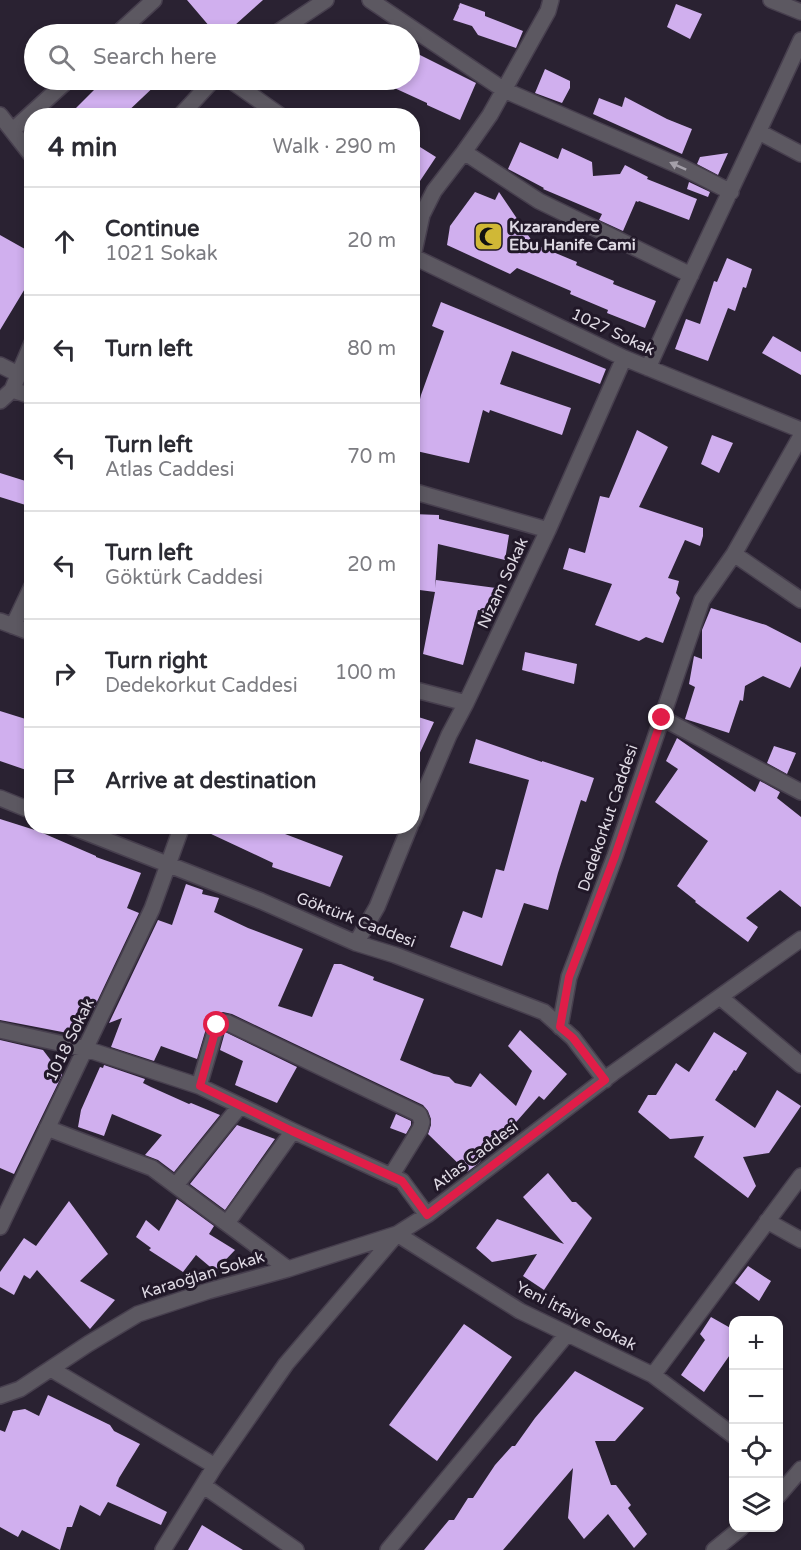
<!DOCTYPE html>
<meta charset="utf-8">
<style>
:root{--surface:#fff;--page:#f2f2f3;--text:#2b2b33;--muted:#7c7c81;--line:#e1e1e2}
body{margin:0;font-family:"Varela Round",sans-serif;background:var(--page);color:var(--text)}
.controls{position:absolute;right:18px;bottom:18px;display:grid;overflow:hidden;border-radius:12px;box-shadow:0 3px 9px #0003}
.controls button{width:54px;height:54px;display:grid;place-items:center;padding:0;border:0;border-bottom:2px solid var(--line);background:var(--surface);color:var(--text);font:30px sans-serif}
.stop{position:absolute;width:18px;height:18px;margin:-14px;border:4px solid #e11d48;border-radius:50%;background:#fff}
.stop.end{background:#e11d48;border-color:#fff;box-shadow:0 2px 6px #0008}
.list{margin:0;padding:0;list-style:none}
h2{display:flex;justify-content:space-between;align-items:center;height:78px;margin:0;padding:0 24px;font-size:26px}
h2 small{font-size:20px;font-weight:400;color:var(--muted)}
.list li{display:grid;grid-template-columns:39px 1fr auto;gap:18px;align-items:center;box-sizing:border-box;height:108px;padding:0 24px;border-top:2px solid var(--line)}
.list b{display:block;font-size:22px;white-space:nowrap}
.list p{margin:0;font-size:20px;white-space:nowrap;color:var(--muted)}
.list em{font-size:20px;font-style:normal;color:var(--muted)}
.icon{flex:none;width:33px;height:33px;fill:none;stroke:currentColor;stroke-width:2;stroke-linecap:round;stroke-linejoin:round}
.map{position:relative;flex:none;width:801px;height:1550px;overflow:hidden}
.search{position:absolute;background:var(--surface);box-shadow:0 3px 9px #0003;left:24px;top:24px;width:396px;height:66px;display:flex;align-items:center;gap:15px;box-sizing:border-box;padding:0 21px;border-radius:33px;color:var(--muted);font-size:22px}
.panel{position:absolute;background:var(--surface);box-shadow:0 3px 9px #0003;left:24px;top:108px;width:396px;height:726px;border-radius:24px}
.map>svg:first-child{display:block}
.building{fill:#d0afee}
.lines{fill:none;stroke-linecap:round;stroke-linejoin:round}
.minor-casing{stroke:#473f4e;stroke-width:18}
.minor{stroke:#5c5861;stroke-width:15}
.oneway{fill:#a4a0a9}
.route{stroke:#e11d48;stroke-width:8}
.labels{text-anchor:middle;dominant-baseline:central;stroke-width:6;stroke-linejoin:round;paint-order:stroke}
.poi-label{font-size:16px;font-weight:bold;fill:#dfdae4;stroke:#211828;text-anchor:start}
.street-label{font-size:16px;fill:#dfdae4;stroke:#211828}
</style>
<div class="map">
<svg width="801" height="1550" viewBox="0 0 801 1550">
<rect width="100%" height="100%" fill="#2a2232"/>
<path class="building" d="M 187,0 L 263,0 L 225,34 L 216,34 Z
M 460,3 L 485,12 L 485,16 L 523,31 L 516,48 L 478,35 L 472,26 L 453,20 L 459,7 L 458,5 L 459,6 Z
M 676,4 L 702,14 L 690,39 L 667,27 Z
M 410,50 L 476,83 L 460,120 L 427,105 L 427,103 L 377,80 L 410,80 Z
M 545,69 L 570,81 L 570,88 L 562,103 L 535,93 Z
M 128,80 L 161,80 L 123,116 L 68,116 L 95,89 Z
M 625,97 L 667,119 L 692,129 L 682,154 L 593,114 L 599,98 L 622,107 Z
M 412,142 L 436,157 L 412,193 Z
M 520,142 L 558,159 L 562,148 L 592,162 L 593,176 L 620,174 L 625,165 L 648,177 L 647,179 L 697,199 L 689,220 L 639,201 L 638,202 L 636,201 L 623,231 L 599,220 L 602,214 L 543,189 L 544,188 L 508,169 Z
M 728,153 L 718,175 L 697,164 L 700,157 Z
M 689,182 L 710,192 L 708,197 L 687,189 Z
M 475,192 L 495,200 L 499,192 L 534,244 L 577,262 L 576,265 L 614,281 L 613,284 L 656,301 L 645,328 L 607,313 L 608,310 L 570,294 L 571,291 L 517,268 L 510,274 L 447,245 L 450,226 Z
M 0,235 L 32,253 L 32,277 L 0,330 Z
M 727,258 L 752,269 L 746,288 L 743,287 L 735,311 L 728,308 L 708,361 L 675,349 L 686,319 L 700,324 L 714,281 L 717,282 Z
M 441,302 L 606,369 L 600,384 L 512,351 L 500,384 L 571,408 L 562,435 L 490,410 L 489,413 L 483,410 L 469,463 L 412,450 L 412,433 L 421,395 L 444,331 L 432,326 Z
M 773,336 L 801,352 L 801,375 L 762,353 Z
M 637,430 L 668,447 L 639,507 L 703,528 L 703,536 L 700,546 L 685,540 L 668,578 L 679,581 L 676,593 L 680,598 L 663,643 L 646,637 L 639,641 L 595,625 L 612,584 L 563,569 L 569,548 L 585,553 L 600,496 L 609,498 Z
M 712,435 L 733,443 L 719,473 L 701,464 Z
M 0,473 L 32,483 L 32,507 L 0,497 Z
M 412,514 L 439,515 L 439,519 L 509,535 L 505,560 L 438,544 L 435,588 L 436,580 L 496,588 L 492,612 L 478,610 L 463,665 L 423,654 L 435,592 L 412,589 Z
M 711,608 L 766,625 L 801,643 L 801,666 L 790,688 L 763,676 L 745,686 L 743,701 L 740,700 L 729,733 L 685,719 L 695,687 L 689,684 L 694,656 L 702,659 L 702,630 Z
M 525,652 L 577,664 L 574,684 L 522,670 Z
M 0,711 L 32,721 L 32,772 L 0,761 Z
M 412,715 L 434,722 L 412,770 Z
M 677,738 L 755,792 L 760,781 L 780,792 L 777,798 L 801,817 L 801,907 L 780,890 L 746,918 L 758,927 L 748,942 L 695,902 L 696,901 L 677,886 L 708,841 L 655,802 L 678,769 L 666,761 Z
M 476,739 L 542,762 L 542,761 L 594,778 L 586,802 L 581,800 L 558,873 L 548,910 L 524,903 L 502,966 L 450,947 L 463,911 L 482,918 L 496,869 L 504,871 L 529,780 L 469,763 Z
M 774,746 L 796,753 L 787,774 L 767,763 Z
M 0,819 L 38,831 L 96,856 L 96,857 L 141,873 L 127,908 L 139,913 L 94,1008 L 89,1006 L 78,1035 L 0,1020 Z
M 194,826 L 264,826 L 343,856 L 330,887 L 272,867 L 273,863 Z
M 186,884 L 203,890 L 202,894 L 219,898 L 214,912 L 248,928 L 303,949 L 278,1006 L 312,1017 L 334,964 L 341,964 L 374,977 L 373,980 L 424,999 L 400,1060 L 434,1074 L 449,1077 L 455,1083 L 471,1087 L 480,1073 L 516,1106 L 532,1071 L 508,1046 L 520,1030 L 567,1074 L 544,1100 L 539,1096 L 496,1145 L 494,1143 L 479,1163 L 467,1172 L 428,1134 L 431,1125 L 431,1119 L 428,1111 L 423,1105 L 232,1014 L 223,1012 L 217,1014 L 211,1017 L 208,1022 L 197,1059 L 161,1046 L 154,1061 L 111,1047 L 122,1018 L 109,1023 L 158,920 L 172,925 Z
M 225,1032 L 297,1067 L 277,1103 L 235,1085 L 243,1061 L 220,1050 Z
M 714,1032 L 747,1053 L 736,1071 L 734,1070 L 715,1100 L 755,1128 L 777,1090 L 801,1106 L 769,1153 L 743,1157 L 756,1186 L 748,1198 L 694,1157 L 704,1136 L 670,1139 L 638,1112 L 648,1095 L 656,1095 L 676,1063 L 689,1072 Z
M 0,1040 L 43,1050 L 62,1075 L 14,1174 L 0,1168 Z
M 104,1065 L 145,1079 L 143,1083 L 151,1087 L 189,1104 L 191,1103 L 220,1115 L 174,1172 L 158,1160 L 145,1155 L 162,1135 L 112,1114 L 104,1136 L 78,1127 L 81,1110 L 100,1067 L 103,1068 Z
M 396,1114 L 411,1121 L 411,1125 L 406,1134 L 390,1128 Z
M 237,1125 L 275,1139 L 225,1210 L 190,1184 Z
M 548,1173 L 572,1202 L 576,1202 L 592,1218 L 544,1290 L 523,1276 L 537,1254 L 492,1262 L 476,1248 L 497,1219 L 564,1244 L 523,1197 Z
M 177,1199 L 214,1226 L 209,1234 L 235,1250 L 215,1271 L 196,1255 L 183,1272 L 149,1250 L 151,1248 L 136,1237 L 146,1220 L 159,1231 Z
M 69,1201 L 108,1254 L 80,1281 L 115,1300 L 90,1329 L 37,1270 L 30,1279 L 24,1275 L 14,1295 L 0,1287 L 0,1272 L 24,1238 L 36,1246 Z
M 748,1266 L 771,1281 L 759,1301 L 735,1283 Z
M 711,1317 L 734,1330 L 734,1349 L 704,1392 L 681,1375 L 705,1340 L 700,1334 Z
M 464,1324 L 512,1357 L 437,1461 L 389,1425 Z
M 575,1371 L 644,1408 L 615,1441 L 595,1441 L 611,1485 L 616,1485 L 631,1505 L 628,1508 L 647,1534 L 634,1548 L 608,1514 L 584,1539 L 568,1518 L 573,1468 L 503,1550 L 424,1550 L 449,1520 L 454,1520 L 468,1498 L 473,1498 L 495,1465 L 512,1446 L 515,1446 L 535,1418 Z
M 48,1395 L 110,1425 L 114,1431 L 140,1444 L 119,1478 L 116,1486 L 167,1512 L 161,1525 L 108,1502 L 100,1516 L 80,1505 L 72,1527 L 67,1527 L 60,1550 L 22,1530 L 18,1537 L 0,1527 L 0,1430 L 5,1432 L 13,1411 L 25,1409 L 39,1416 Z
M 202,1525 L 243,1550 L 188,1550 Z"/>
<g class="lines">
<defs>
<path id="minor" d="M 370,0 L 504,90 L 684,168 L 731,192
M 771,0 L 801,12
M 117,34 L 154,0
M 275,34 L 326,0
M 230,80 L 281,116
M 0,115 L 32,156
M 180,116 L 213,80
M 13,130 L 68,80
M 759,132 L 801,154
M 464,152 L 539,201 L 691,275
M 414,257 L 624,358 L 801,430
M 412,261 L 422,215 L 434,191 L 464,152 L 490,115 L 548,11 L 551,0
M 0,365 L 18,374
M 648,368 C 697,258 751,150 801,40
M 12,390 L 32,396
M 0,401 L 12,390 L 32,343
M 412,491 L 548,530
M 734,554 L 801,600
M 0,621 L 32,633
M 13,626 L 32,586
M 412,689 L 466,703
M 662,718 L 801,792
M 0,798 L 32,811
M 412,822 L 449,735 L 466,703 L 548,530 L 624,358
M 70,826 L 261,901 L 356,943 L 395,955 L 544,1012 L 573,1038 L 605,1080
M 356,943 L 377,907 L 410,826
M 720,997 L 801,1065
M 560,1027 L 569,977 L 615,856 L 702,600 L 734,554 L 801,436
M 0,1030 L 86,1049 L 199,1086 L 293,1131 L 402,1181 L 427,1215
M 199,1086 L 217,1025 L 222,1022 L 228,1023 L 419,1114 L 422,1122 L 420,1129 L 391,1176
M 47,1128 L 152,1168 L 288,1269
M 176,1185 L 240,1106
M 767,1221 L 801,1240
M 227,1223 L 293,1131
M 0,1227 L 152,909 L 182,826
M 51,1369 L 215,1466
M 653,1375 L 801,1176
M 0,1396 L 20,1389 L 88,1344 L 138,1314 L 208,1291 L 288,1269 L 397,1234 L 520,1311 L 653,1375 L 734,1436
M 204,1486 L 296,1550
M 778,1496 L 801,1469
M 163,1550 L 215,1466 L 286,1364 L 397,1234 L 427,1215 L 613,1073 L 801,939
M 388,1550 L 567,1334
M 714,1550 L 741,1528"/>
</defs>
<use href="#minor" class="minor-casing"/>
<use href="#minor" class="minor"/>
</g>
<defs><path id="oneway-solid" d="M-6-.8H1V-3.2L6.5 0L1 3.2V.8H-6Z" transform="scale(1.5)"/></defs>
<use class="oneway" href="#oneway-solid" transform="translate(678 166) rotate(-156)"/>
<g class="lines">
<path class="route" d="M 217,1025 L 200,1086 L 292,1131 L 402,1181 L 427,1215 L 605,1080 L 573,1038 L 560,1027 L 569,977 L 615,856 L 662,718"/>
</g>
<defs>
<symbol id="mosque-square" viewBox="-11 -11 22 22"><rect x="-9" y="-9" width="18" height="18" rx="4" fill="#d0b836" stroke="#211828"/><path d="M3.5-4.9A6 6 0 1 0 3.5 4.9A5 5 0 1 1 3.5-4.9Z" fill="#111"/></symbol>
</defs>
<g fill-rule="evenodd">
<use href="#mosque-square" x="472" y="220" width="33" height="33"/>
</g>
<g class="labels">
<g class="poi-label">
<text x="509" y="227">Kızarandere<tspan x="509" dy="18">Ebu Hanife Cami</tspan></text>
</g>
<g class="street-label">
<text transform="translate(613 332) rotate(25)">1027 Sokak</text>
<text transform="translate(503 583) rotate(-65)">Nizam Sokak</text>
<text transform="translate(608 818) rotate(-71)">Dedekorkut Caddesi</text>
<text transform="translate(356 920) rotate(21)">Göktürk Caddesi</text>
<text transform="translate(70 1040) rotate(-64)">1018 Sokak</text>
<text transform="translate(475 1156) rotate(-37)">Atlas Caddesi</text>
<text transform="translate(203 1275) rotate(-17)">Karaoğlan Sokak</text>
<text transform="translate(576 1316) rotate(27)">Yeni İtfaiye Sokak</text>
</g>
</g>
</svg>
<div class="controls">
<button>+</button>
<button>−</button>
<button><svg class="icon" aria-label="locate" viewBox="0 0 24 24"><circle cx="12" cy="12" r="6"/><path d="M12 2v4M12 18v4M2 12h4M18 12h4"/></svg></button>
<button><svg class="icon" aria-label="layers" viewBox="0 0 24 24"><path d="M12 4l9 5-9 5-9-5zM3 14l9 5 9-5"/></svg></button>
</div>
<div class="stop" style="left:217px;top:1025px"></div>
<div class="stop end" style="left:662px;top:718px"></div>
<div class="search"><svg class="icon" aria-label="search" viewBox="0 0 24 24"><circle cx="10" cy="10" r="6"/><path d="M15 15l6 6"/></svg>Search here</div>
<section class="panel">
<h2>4 min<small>Walk · 290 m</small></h2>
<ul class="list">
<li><svg class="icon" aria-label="ahead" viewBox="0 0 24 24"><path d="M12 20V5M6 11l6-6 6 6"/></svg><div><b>Continue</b><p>1021 Sokak</p></div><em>20 m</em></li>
<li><svg class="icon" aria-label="left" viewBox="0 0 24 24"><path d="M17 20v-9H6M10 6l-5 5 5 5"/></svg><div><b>Turn left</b></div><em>80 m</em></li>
<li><svg class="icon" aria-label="left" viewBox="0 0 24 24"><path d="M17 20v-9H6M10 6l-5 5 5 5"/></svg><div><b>Turn left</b><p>Atlas Caddesi</p></div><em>70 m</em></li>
<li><svg class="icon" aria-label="left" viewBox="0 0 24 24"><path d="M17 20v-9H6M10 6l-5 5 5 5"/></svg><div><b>Turn left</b><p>Göktürk Caddesi</p></div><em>20 m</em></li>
<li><svg class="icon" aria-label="right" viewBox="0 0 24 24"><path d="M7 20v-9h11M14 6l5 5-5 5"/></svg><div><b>Turn right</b><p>Dedekorkut Caddesi</p></div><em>100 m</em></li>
<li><svg class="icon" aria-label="arrive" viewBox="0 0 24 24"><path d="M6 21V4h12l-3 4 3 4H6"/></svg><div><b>Arrive at destination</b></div></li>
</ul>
</section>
</div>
